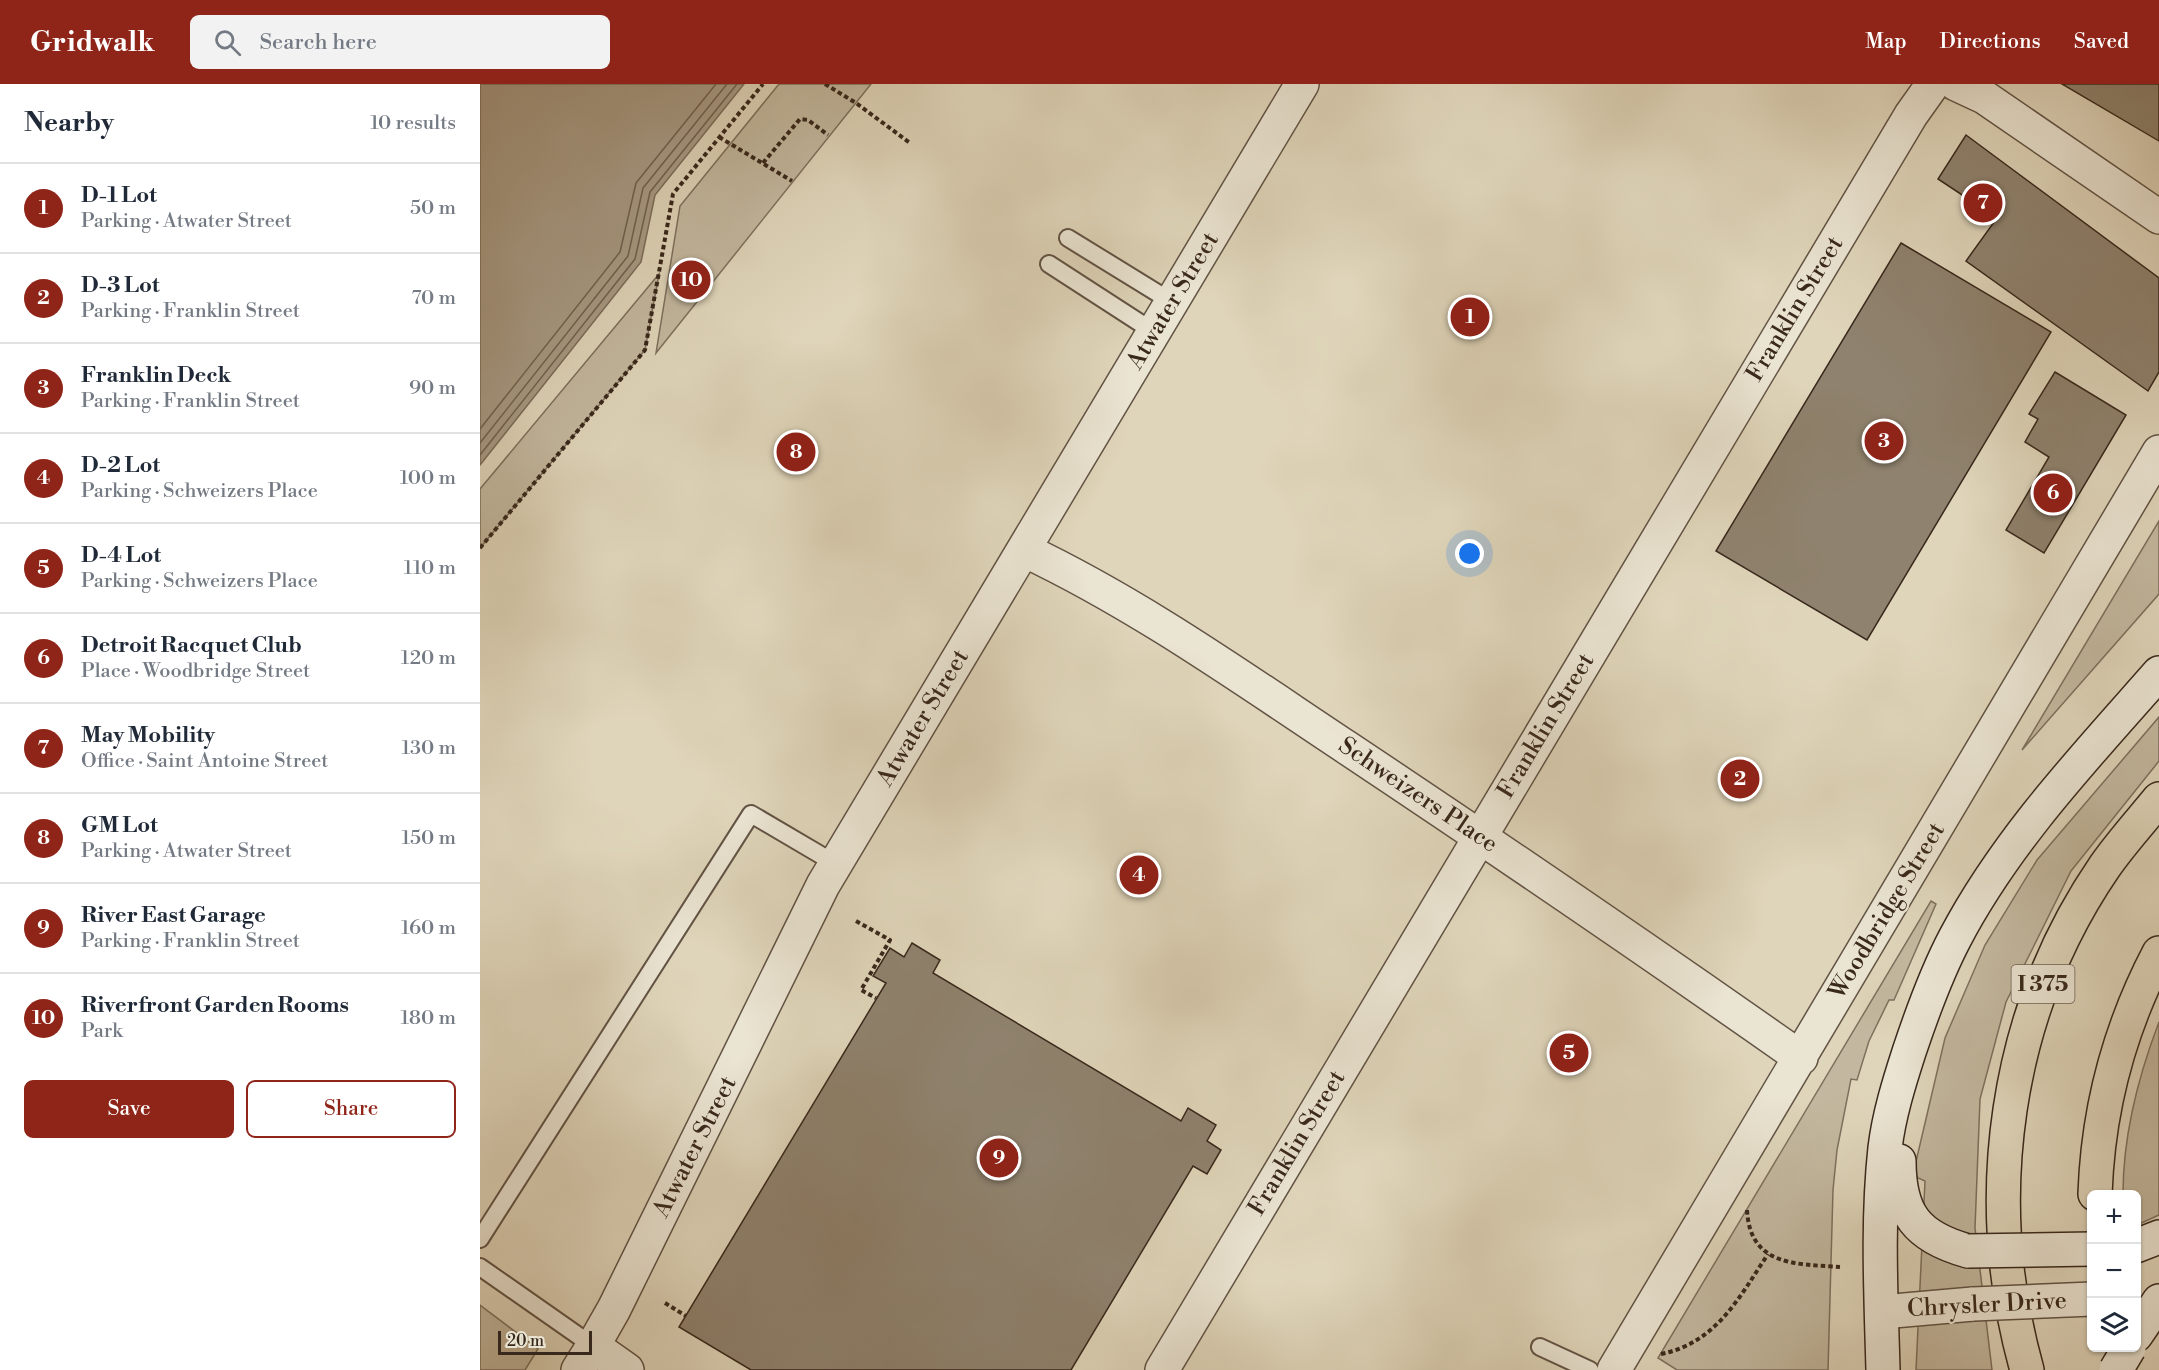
<!DOCTYPE html>
<meta charset="utf-8">
<style>
:root{--surface:#fff;--page:#f2f2f3;--text:#1f2937;--muted:#747a83;--line:#e0e1e3;--accent:#8f2418}
body{margin:0;font-family:"Libre Bodoni",serif;background:var(--page);color:var(--text)}
.controls{position:absolute;right:18px;bottom:18px;display:grid;overflow:hidden;border-radius:9px;box-shadow:0 2px 4px #0004}
.controls button{width:54px;height:54px;display:grid;place-items:center;padding:0;border:0;border-bottom:2px solid var(--line);background:var(--surface);color:var(--text);font:30px sans-serif}
.scale{position:absolute;left:18px;bottom:15px;width:94px;box-sizing:border-box;padding-left:6px;border:3px solid #39281c;border-top:0;font-size:16px;line-height:21px;white-space:nowrap;color:#39281c;-webkit-text-stroke:4px #eae4d2;paint-order:stroke}
.you{position:absolute;left:990px;top:470px;width:21px;height:21px;margin:-15px;border:4px solid #fff;border-radius:50%;background:#1a73e8;box-shadow:0 0 0 9px #1a73e833}
.badge{display:grid;place-items:center;width:39px;height:39px;border-radius:50%;background:var(--accent);color:#fff;font-size:20px;font-weight:700}
.pin{position:absolute;translate:-50% -50%;border:3px solid #fff;box-shadow:0 2px 6px #0006}
.list{margin:0;padding:0;list-style:none}
h2{display:flex;justify-content:space-between;align-items:center;height:78px;margin:0;padding:0 24px;font-size:26px}
h2 small{font-size:20px;font-weight:400;color:var(--muted)}
.list li{display:grid;grid-template-columns:39px 1fr auto;gap:18px;align-items:center;box-sizing:border-box;height:90px;padding:0 24px;border-top:2px solid var(--line)}
.list b{display:block;font-size:22px;white-space:nowrap}
.list p{margin:0;font-size:20px;white-space:nowrap;color:var(--muted)}
.list em{font-size:20px;font-style:normal;color:var(--muted)}
.actions{display:flex;gap:12px;padding:18px 24px}
.actions a{flex:1;padding:14px 0;border:2px solid var(--accent);border-radius:9px;text-align:center;font-size:21px;color:var(--accent)}
.actions .main{background:var(--accent);color:#fff}
.icon{flex:none;width:33px;height:33px;fill:none;stroke:currentColor;stroke-width:2;stroke-linecap:round;stroke-linejoin:round}
.map{position:relative;flex:none;width:1679px;height:1286px;overflow:hidden}
header{display:flex;align-items:center;gap:36px;box-sizing:border-box;height:84px;padding:0 30px;background:var(--accent);color:#fff}
header strong{font-size:28px}
nav{display:flex;gap:33px;margin-inline-start:auto;font-size:21px}
.search{width:420px;height:54px;background:var(--page);display:flex;align-items:center;gap:15px;box-sizing:border-box;padding:0 21px;border-radius:9px;color:var(--muted);font-size:22px}
main{display:flex}
aside{flex:1;background:var(--surface)}
.map>svg:first-child{display:block}
.green{fill:#c3b89f;stroke:#7e705e;stroke-width:1.5}
.water{fill:#a79a84;stroke:#7b6c5a;stroke-width:1.5}
.lines{fill:none;stroke-linecap:round;stroke-linejoin:round}
.shore{stroke:#706150;stroke-width:1.5}
.building{fill:#8f826e;stroke:#39281c;stroke-width:1.5}
.service-casing{stroke:#625344;stroke-width:20}
.minor-casing{stroke:#625344;stroke-width:36}
.tertiary-casing{stroke:#625344;stroke-width:36}
.secondary-casing{stroke:#39281c;stroke-width:36}
.motorway-casing{stroke:#39281c;stroke-width:36}
.path{stroke:#39281c;stroke-width:4;stroke-dasharray:4.5 3;stroke-linecap:butt}
.service{stroke:#eae4d2;stroke-width:16}
.minor{stroke:#eae4d2;stroke-width:33}
.tertiary{stroke:#eae4d2;stroke-width:33}
.secondary{stroke:#eae4d2;stroke-width:33}
.motorway{stroke:#dfd5ba;stroke-width:33}
.tertiary-bridge-casing{stroke:#625344;stroke-width:36;stroke-linecap:butt}
.secondary-bridge-casing{stroke:#39281c;stroke-width:36;stroke-linecap:butt}
.tertiary-bridge{stroke:#eae4d2;stroke-width:33}
.secondary-bridge{stroke:#eae4d2;stroke-width:33}
.labels{text-anchor:middle;dominant-baseline:central;stroke-width:4.5;stroke-linejoin:round;paint-order:stroke}
.shield{fill:#eae4d2;stroke:#6e6053;stroke-width:1.5}
.shield-label{font-size:22px;font-weight:bold;fill:#39281c}
.street-label{font-size:24px;fill:#39281c;stroke:#eae4d2}
</style>
<header>
<strong>Gridwalk</strong>
<div class="search"><svg class="icon" aria-label="search" viewBox="0 0 24 24"><circle cx="10" cy="10" r="6"/><path d="M15 15l6 6"/></svg>Search here</div>
<nav><a>Map</a><a>Directions</a><a>Saved</a></nav>
</header>
<main>
<aside>
<h2>Nearby<small>10 results</small></h2>
<ul class="list">
<li><span class="badge">1</span><div><b>D-1 Lot</b><p>Parking · Atwater Street</p></div><em>50 m</em></li>
<li><span class="badge">2</span><div><b>D-3 Lot</b><p>Parking · Franklin Street</p></div><em>70 m</em></li>
<li><span class="badge">3</span><div><b>Franklin Deck</b><p>Parking · Franklin Street</p></div><em>90 m</em></li>
<li><span class="badge">4</span><div><b>D-2 Lot</b><p>Parking · Schweizers Place</p></div><em>100 m</em></li>
<li><span class="badge">5</span><div><b>D-4 Lot</b><p>Parking · Schweizers Place</p></div><em>110 m</em></li>
<li><span class="badge">6</span><div><b>Detroit Racquet Club</b><p>Place · Woodbridge Street</p></div><em>120 m</em></li>
<li><span class="badge">7</span><div><b>May Mobility</b><p>Office · Saint Antoine Street</p></div><em>130 m</em></li>
<li><span class="badge">8</span><div><b>GM Lot</b><p>Parking · Atwater Street</p></div><em>150 m</em></li>
<li><span class="badge">9</span><div><b>River East Garage</b><p>Parking · Franklin Street</p></div><em>160 m</em></li>
<li><span class="badge">10</span><div><b>Riverfront Garden Rooms</b><p>Park</p></div><em>180 m</em></li>
</ul>
<div class="actions"><a class="main">Save</a><a>Share</a></div>
</aside>
<div class="map">
<svg width="1679" height="1286" viewBox="0 0 1679 1286">
<rect width="100%" height="100%" fill="#dfd5ba"/>
<filter id="stains"><feTurbulence type="fractalNoise" baseFrequency=".00333" numOctaves="4"/><feColorMatrix values="0 0 0 0 .2 0 0 0 0 .09 0 0 0 0 .02 0 0 0 .5 -.17"/></filter>
<radialGradient id="worn" r=".72"><stop offset=".6" stop-color="#630" stop-opacity="0"/><stop offset="1" stop-color="#630" stop-opacity=".3"/></radialGradient>
<path class="green" d="M 299,0 L 391,0 L 176,269 L 200,122 Z
M 179,190 L 165,266 L 0,464 L 0,405 Z
M 1679,437 L 1679,510 L 1542,666 Z
M 1679,633 L 1679,677 L 1591,787 L 1526,918 L 1500,1015 L 1495,1144 L 1512,1286 L 1436,1286 L 1445,1097 L 1438,1094 L 1434,1086 L 1465,954 L 1505,861 L 1557,776 Z
M 1451,817 L 1456,820 L 1414,916 L 1409,916 L 1389,957 L 1377,996 L 1371,995 L 1357,1066 L 1353,1106 L 1348,1286 L 1197,1286 L 1178,1274 Z
M 1679,938 L 1679,1131 L 1657,1141 L 1656,1110 L 1643,1110 C 1643,1051 1658,993 1679,938 Z
M 0,1221 L 58,1265 L 45,1286 L 0,1286 Z"/>
<path class="water" d="M 0,0 L 264,0 L 175,111 L 161,178 L 0,381 Z"/>
<g class="lines">
<path class="shore" d="M 0,345 L 140,168 L 156,99 L 236,0
M 0,359 L 148,172 L 163,104 L 247,0
M 0,371 L 155,175 L 170,108 L 257,0"/>
</g>
<path class="building" d="M 1582,0 L 1679,0 L 1679,57 Z
M 1486,51 L 1679,194 L 1679,288 L 1668,307 L 1486,177 L 1517,134 L 1458,95 Z
M 1421,159 L 1571,248 L 1387,556 L 1236,467 Z
M 1575,288 L 1646,331 L 1564,469 L 1526,446 L 1569,373 L 1545,358 L 1558,335 L 1549,330 Z
M 432,859 L 460,876 L 453,889 L 701,1037 L 708,1024 L 736,1041 L 727,1057 L 741,1066 L 727,1090 L 713,1082 L 591,1286 L 271,1286 L 199,1243 L 406,899 L 393,892 L 410,864 L 424,873 Z"/>
<g class="lines">
<defs>
<path id="service" d="M 588,154 L 692,218
M 569,180 L 674,248
M 0,1155 L 271,730 L 356,780
M 0,1183 L 113,1262
M 1060,1263 L 1110,1286"/>
<path id="minor" d="M 544,466 C 658,520 762,594 866,663 C 1019,765 1170,868 1321,974
M 98,1286 L 113,1262
M 1134,1286 L 1679,368"/>
<path id="tertiary" d="M 1476,0 L 1504,13 L 1679,133
M 1402,1228 L 1493,1220
M 147,1286 L 113,1262 L 134,1225 L 343,801 L 822,0
M 682,1286 L 1431,31 L 1453,0"/>
<path id="secondary" d="M 1419,1077 C 1419,1130 1437,1153 1488,1167
M 1656,1162 L 1679,1153
M 1656,1251 L 1679,1217
M 1403,1286 C 1401,1212 1397,1138 1405,1064 C 1409,1031 1419,999 1429,968 C 1442,929 1456,890 1475,854 C 1527,755 1606,672 1679,589"/>
<path id="motorway" d="M 1615,1110 C 1618,1024 1639,945 1679,869
M 1547,1286 C 1499,1115 1524,929 1625,782 C 1641,759 1661,737 1679,715"/>
</defs>
<use href="#service" class="service-casing"/>
<use href="#minor" class="minor-casing"/>
<use href="#tertiary" class="tertiary-casing"/>
<use href="#secondary" class="secondary-casing"/>
<use href="#motorway" class="motorway-casing"/>
<path class="path" d="M 345,0 L 376,19 L 430,59
M 239,53 L 312,97
M 283,79 L 320,35 L 328,36 L 348,51
M 0,464 L 165,266 L 193,110 L 283,0
M 376,837 L 410,856 L 381,906 L 396,914
M 1267,1126 C 1270,1182 1315,1180 1360,1183
M 185,1219 L 206,1232
M 1181,1270 C 1236,1259 1259,1214 1288,1170"/>
<use href="#service" class="service"/>
<use href="#minor" class="minor"/>
<use href="#tertiary" class="tertiary"/>
<use href="#secondary" class="secondary"/>
<use href="#motorway" class="motorway"/>
<defs>
<path id="tertiary-bridge" d="M 1493,1220 L 1612,1215"/>
<path id="secondary-bridge" d="M 1488,1167 L 1612,1165
M 1636,1286 L 1649,1264"/>
</defs>
<use href="#tertiary-bridge" class="tertiary-bridge-casing"/>
<use href="#secondary-bridge" class="secondary-bridge-casing"/>
<use href="#tertiary-bridge" class="tertiary-bridge"/>
<use href="#secondary-bridge" class="secondary-bridge"/>
</g>
<g class="labels">
<rect class="shield" x="1531.5" y="881" width="63" height="38" rx="4.5"/>
<g class="shield-label">
<text x="1563" y="900">I 375</text>
</g>
<g class="street-label">
<text transform="translate(693 217) rotate(-59)">Atwater Street</text>
<text transform="translate(1315 225) rotate(-59)">Franklin Street</text>
<text transform="translate(443 634) rotate(-59)">Atwater Street</text>
<text transform="translate(1066 642) rotate(-59)">Franklin Street</text>
<text transform="translate(938 711) rotate(34)">Schweizers Place</text>
<text transform="translate(1407 827) rotate(-59)">Woodbridge Street</text>
<text transform="translate(817 1059) rotate(-59)">Franklin Street</text>
<text transform="translate(215 1063) rotate(-63)">Atwater Street</text>
<text transform="translate(1507 1221) rotate(-3)">Chrysler Drive</text>
</g>
</g>
<rect width="100%" height="100%" filter="url(#stains)"/>
<rect width="100%" height="100%" fill="url(#worn)"/>
</svg>
<div class="controls">
<button>+</button>
<button>−</button>
<button><svg class="icon" aria-label="layers" viewBox="0 0 24 24"><path d="M12 4l9 5-9 5-9-5zM3 14l9 5 9-5"/></svg></button>
</div>
<div class="scale">20 m</div>
<div class="you"></div>
<div class="pin badge" style="left:990px;top:233px">1</div>
<div class="pin badge" style="left:1260px;top:695px">2</div>
<div class="pin badge" style="left:1404px;top:357px">3</div>
<div class="pin badge" style="left:659px;top:791px">4</div>
<div class="pin badge" style="left:1089px;top:969px">5</div>
<div class="pin badge" style="left:1573px;top:409px">6</div>
<div class="pin badge" style="left:1503px;top:119px">7</div>
<div class="pin badge" style="left:316px;top:368px">8</div>
<div class="pin badge" style="left:519px;top:1074px">9</div>
<div class="pin badge" style="left:211px;top:196px">10</div>
</div>
</main>
